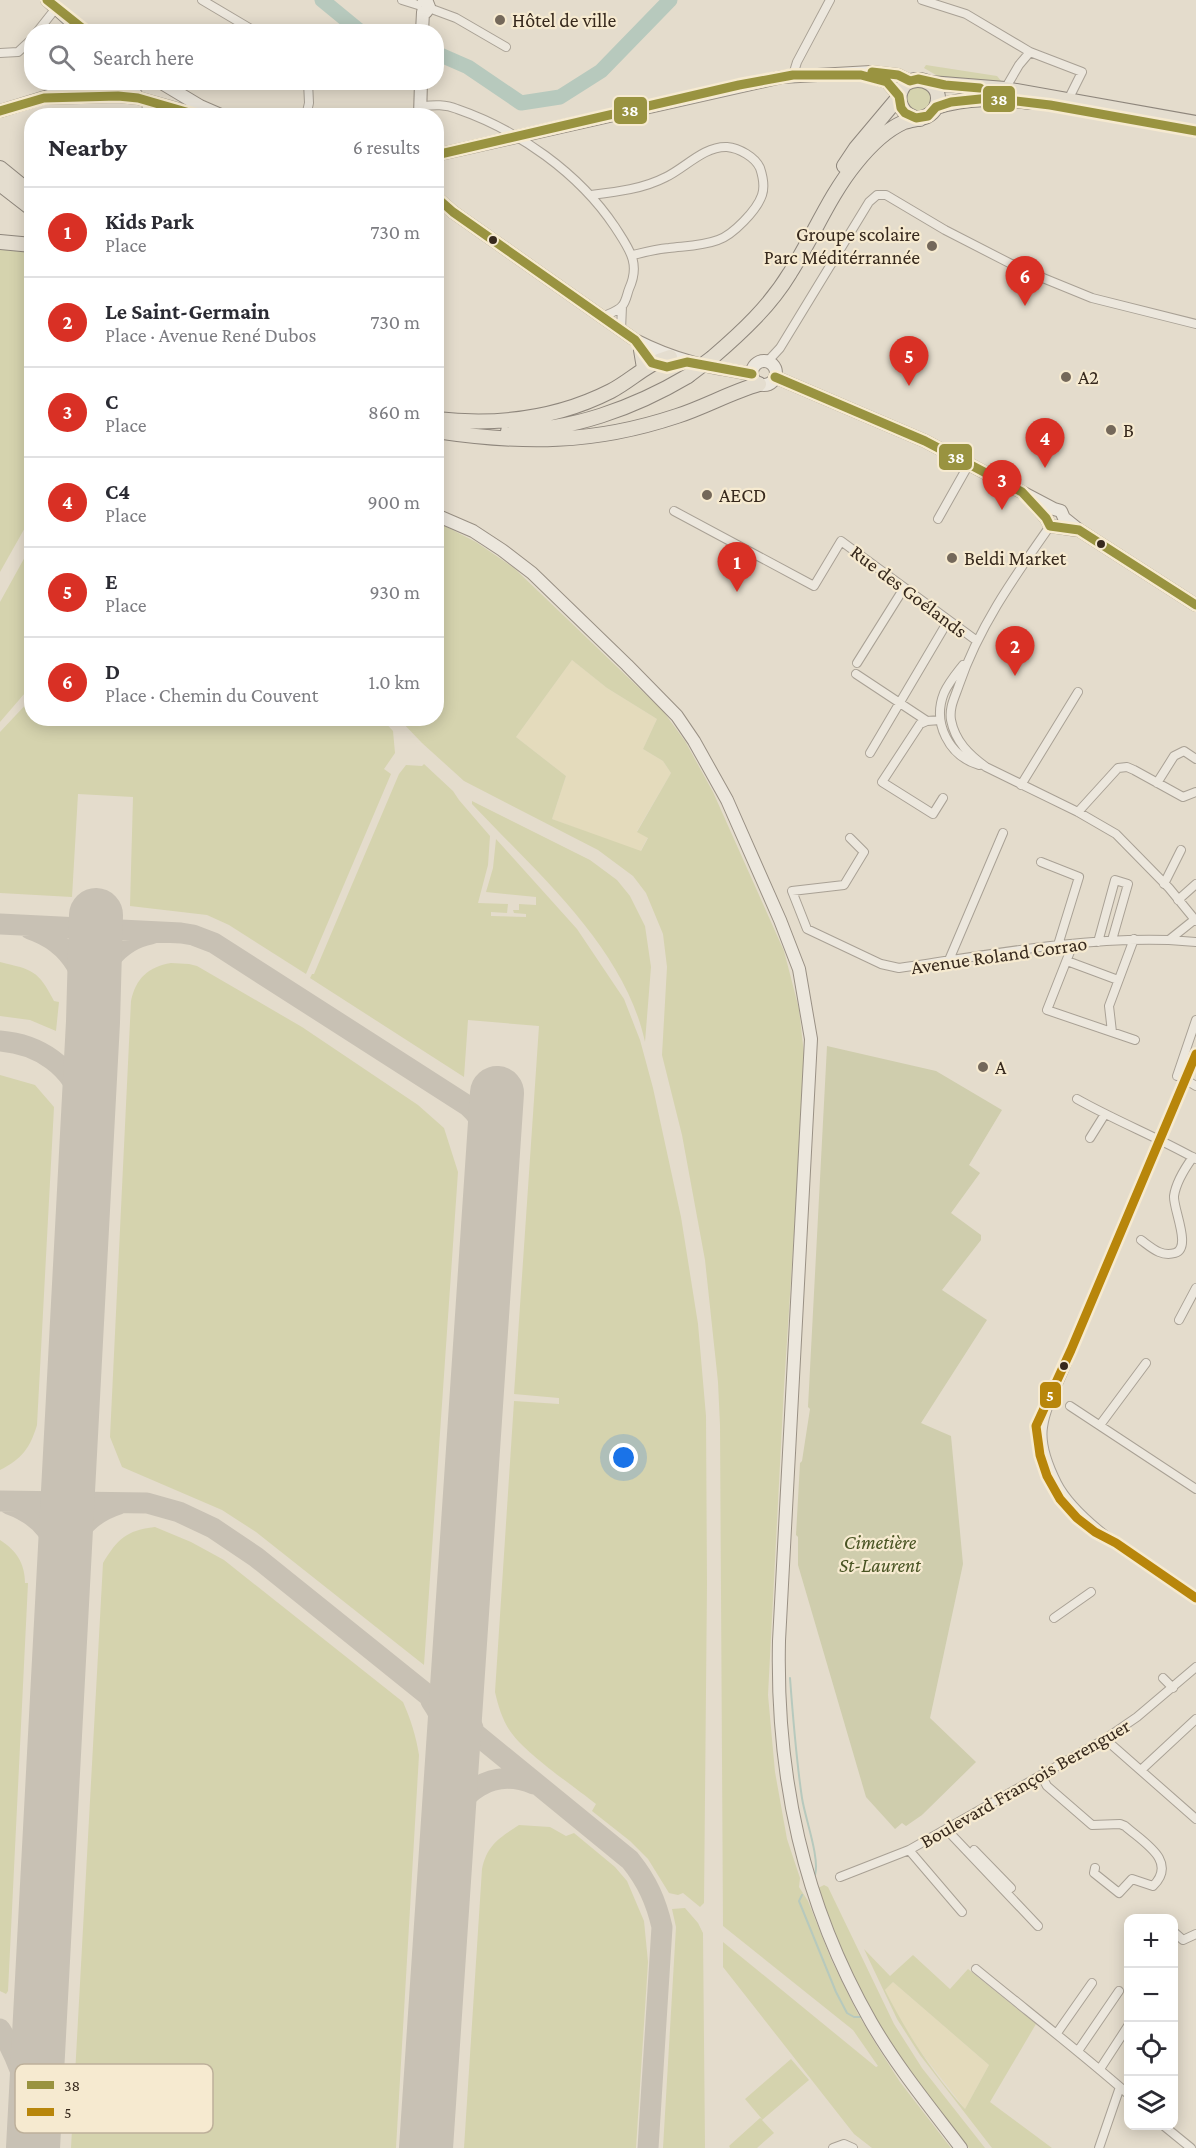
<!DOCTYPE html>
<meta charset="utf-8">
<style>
:root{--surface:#fff;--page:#f7f7f7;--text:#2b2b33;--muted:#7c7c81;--line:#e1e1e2;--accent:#d93025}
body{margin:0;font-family:"Crimson Pro",serif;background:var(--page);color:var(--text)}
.controls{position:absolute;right:18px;bottom:18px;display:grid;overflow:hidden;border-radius:12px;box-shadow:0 3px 15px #0003}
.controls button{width:54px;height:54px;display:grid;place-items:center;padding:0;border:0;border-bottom:2px solid var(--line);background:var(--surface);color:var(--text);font:30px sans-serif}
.you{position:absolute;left:624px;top:1458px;width:21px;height:21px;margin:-15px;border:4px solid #fff;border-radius:50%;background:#1a73e8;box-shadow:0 0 0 9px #1a73e833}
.badge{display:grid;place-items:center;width:39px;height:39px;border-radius:50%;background:var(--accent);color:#fff;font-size:20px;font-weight:700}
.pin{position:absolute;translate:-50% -50px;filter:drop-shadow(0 2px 3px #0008)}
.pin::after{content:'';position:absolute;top:32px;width:21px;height:18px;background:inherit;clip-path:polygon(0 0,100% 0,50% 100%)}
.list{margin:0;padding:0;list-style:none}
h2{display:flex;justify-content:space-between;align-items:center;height:78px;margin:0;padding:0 24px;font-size:26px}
h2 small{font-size:20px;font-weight:400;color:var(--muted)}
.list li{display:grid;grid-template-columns:39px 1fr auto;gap:18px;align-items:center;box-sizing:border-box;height:90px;padding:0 24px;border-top:2px solid var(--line)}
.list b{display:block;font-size:22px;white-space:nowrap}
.list p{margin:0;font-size:20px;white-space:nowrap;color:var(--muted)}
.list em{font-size:20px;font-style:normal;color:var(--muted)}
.icon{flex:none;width:33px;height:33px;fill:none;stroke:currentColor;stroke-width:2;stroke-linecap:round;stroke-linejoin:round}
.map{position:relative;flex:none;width:1196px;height:2148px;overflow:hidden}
.search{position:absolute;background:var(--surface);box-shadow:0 3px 15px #0003;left:24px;top:24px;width:420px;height:66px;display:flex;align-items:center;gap:15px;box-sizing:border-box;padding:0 21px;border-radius:24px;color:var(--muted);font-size:22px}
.panel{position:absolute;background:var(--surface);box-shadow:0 3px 15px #0003;left:24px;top:108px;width:420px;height:618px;border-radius:24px}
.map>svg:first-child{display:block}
.farmland{fill:#e4dbbc}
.green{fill:#d5d3ae;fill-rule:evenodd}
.cemetery{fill:#cfcdad}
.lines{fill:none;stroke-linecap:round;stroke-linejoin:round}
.stream{stroke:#b7c9bd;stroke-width:2}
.river{stroke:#b7c9bd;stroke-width:15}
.taxiway{stroke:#c8c1b4;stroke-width:21}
.runway{stroke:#c8c1b4;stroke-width:54}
.street-casing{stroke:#a9a195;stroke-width:10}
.secondary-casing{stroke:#999084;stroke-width:14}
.primary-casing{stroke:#8e867c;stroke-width:16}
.street{stroke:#ece7dd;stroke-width:8}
.secondary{stroke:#ece7dd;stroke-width:12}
.primary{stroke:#e4ddcf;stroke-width:14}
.primary-bridge-casing{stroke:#8e867c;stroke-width:16;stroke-linecap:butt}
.primary-bridge{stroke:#e4ddcf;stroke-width:14}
.bus-1-casing{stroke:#f6ead0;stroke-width:14}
.bus-2-casing{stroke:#f6ead0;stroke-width:14}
.bus-1{stroke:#999340;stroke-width:9}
.bus-2{stroke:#b8860b;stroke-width:9}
.poi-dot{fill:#74685a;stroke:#f6ead0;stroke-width:2}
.bus-dot{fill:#37291d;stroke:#f6ead0;stroke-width:2}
.labels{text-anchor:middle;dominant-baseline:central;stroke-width:4.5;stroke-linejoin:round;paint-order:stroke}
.poi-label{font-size:20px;fill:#37291d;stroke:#f6ead0;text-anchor:start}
.street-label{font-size:20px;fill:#37291d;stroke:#f6ead0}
.park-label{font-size:20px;font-style:italic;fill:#495423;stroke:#f6ead0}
.key{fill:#f6ead0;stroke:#bdb09a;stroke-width:1.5}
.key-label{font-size:16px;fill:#37291d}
.line-badge{stroke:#f6ead0;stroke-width:2}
.badge-label{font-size:16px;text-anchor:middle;font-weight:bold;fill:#fff}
</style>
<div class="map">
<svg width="1196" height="2148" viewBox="0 0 1196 2148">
<rect width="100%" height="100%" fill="#e4dccc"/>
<path class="farmland" d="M 572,660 L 607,688 L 657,719 L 643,749 L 663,761 L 671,773 L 637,831 L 648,837 L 640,852 L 552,819 L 566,776 L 516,737 Z
M 893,1982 L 989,2065 L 965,2109 L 920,2051 L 899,2018 L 885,1990 Z"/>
<path class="green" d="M 926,65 L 997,76 L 1002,82 L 941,78 L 924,68 Z
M 913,84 L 929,89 L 932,102 L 927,109 L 918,112 L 906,106 L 904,93 Z
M 0,249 L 32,252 L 31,517 L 0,572 Z
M 437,522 L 476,542 L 514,568 L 663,711 L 685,741 L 713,792 L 784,951 L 799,1009 L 805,1063 L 784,1387 L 768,1695 L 775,1772 L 787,1839 L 800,1878 L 799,1887 L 808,1901 L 831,1959 L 858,2014 L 877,2046 L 900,2082 L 951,2148 L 872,2148 L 854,2134 L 723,1967 L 723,1942 L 876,2067 L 878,2066 L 853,2030 L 723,1926 L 720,1425 L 718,1382 L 705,1260 L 682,1135 L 662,1055 L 667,967 L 663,934 L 646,893 L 633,876 L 598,850 L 464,781 L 422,743 L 399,719 L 436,718 ZM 572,660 L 607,688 L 657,719 L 643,749 L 663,761 L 671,773 L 637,832 L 648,838 L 641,851 L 552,819 L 566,776 L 516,737 Z
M 31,546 L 31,686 L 0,722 L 0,602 Z
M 31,699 L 32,718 L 382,719 L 393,731 L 395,753 L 384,769 L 391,774 L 306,974 L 229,925 L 207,915 L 130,906 L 133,797 L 78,794 L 72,897 L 0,893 L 0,732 Z
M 424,764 L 453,791 L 459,800 L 490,836 L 488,865 L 478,903 L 508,904 L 507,913 L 491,912 L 491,916 L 526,917 L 526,914 L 514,913 L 513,910 L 519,910 L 519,904 L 536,905 L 536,897 L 486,892 L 493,868 L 496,839 L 577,929 L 624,999 L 640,1040 L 653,1088 L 681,1217 L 698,1324 L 706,1416 L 707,1584 L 704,1903 L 700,1907 L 683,1893 L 678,1895 L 669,1893 L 648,1859 L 630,1841 L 592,1811 L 596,1804 C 572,1785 526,1754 510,1731 C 502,1719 498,1705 495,1692 L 514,1401 L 559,1404 L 559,1398 L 514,1394 L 539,1026 L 468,1020 L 464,1077 L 310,978 L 312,974 L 314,974 L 399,774 L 406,765 L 422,766 Z
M 472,801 L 590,860 L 617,880 L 630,896 L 645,926 L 651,967 L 645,1042 C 625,948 536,872 472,804 Z
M 0,962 C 33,970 38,970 54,1001 L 59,1002 L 56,1031 L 30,1020 L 0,1016 Z
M 171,963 L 189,964 L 197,966 L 302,1027 L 418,1105 L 444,1128 L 458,1172 L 424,1665 L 256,1532 L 222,1510 L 122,1467 L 110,1437 L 131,1001 C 136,978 148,967 171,963 Z
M 0,1075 L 35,1085 L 54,1107 L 37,1425 C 30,1448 22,1459 0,1470 Z
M 155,1527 L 191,1542 L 224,1560 L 403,1702 C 411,1720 416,1736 419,1755 L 396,2148 L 71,2148 L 103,1563 C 117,1540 126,1530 155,1527 Z
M 0,1540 C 16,1550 25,1563 25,1583 L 28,1583 L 8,1991 L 6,1994 L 0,1991 Z
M 519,1825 L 550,1827 L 566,1836 L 574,1833 L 615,1867 L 627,1881 L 644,1921 L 648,1962 L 636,2148 L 464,2148 L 482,1869 C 487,1845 499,1838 519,1825 Z
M 824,1885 L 828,1887 L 894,2024 L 922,2068 L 985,2148 L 969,2148 C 945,2118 921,2088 899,2057 C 864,2004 839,1947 818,1888 Z
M 685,1908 L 698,1923 L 703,1933 L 705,2148 L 663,2148 L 676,1927 L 672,1909 Z
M 864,1949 L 890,1976 L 913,1955 L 950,1989 L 968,1969 L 1036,2024 L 990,2102 L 1052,2148 L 992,2148 L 920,2055 L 897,2019 ZM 893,1982 L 989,2065 L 965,2109 C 933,2074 906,2032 885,1990 Z
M 791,2059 L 809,2080 L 762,2120 L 774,2133 L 757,2148 L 730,2148 L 729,2146 L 760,2118 L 762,2119 L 745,2099 Z"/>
<path class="cemetery" d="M 827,1046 L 936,1071 L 1002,1110 L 969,1165 L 980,1173 L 951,1213 L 981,1235 L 981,1240 L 942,1290 L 987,1320 L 921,1423 L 951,1436 L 963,1564 L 930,1718 L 976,1762 L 922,1815 L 906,1826 L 902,1823 L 895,1829 L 866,1797 L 798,1565 L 798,1537 L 796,1535 L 800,1463 L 802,1461 L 810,1409 L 808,1407 Z"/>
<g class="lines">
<path class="stream" d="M 790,1678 C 793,1718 796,1758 802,1798 C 805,1818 820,1858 815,1875
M 802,1895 L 799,1901 L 836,1992 L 847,2013 L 854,2017 L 860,2017"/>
<path class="river" d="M 322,0 L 361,32
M 436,53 L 468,67 L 521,103 L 560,97 L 601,71 L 670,0"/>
<path class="taxiway" d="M 0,924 L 181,933 L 193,935 L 214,943 L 468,1106 C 487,1123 491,1142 492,1167
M 30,929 C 75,944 87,979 93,1022
M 93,1004 C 94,972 118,940 151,934
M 0,1041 C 38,1044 73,1066 83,1105 C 86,1116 85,1130 86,1142
M 0,1501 L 147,1503 L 179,1512 L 213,1528 L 256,1557 L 455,1717 L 630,1860 C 647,1881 656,1901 662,1927 L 648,2148
M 9,1504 C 40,1515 60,1538 61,1572
M 62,1584 C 68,1545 78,1517 119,1504
M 458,1680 L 460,1699 L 473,1728
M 431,1701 C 445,1721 451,1742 452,1766
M 448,1833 C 457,1791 493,1767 534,1784
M 0,2029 C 22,2064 33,2105 33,2145"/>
<path class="runway" d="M 33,2148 L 93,1022 L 96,915
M 426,2148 L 497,1093"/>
<defs>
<path id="street" d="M 202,0 L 256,32
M 402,0 L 418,5
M 922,0 L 966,14 L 1030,52 L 1082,72 L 1068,100
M 429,8 L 456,18 L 506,47
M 37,32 L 56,8
M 0,53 L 18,52 L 32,39
M 793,75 L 797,62 L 830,0
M 1005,89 L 1019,65 L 1030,52
M 421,106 C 434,105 445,104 457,109 C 518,130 579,173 615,227 C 629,249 641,263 629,289 C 627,294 626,302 622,306 C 618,311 608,314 602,317
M 145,116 L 148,101
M 306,116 L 309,103 L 308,82
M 591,195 C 616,192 643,189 666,177 C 685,168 704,146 727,147 C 739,148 755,157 760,168 C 763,177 765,186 762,195 C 757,210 733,235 718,240 C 702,246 685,246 669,248 C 657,249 645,252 633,255
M 621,330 L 622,306
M 768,361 L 780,348 L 869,202 L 877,195 L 886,195 L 945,230 L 1021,269 L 1092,298 L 1196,324
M 674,511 L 814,586 L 841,541 L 977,641
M 938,519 L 969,464
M 1050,526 C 1015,576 979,626 959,685 C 955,697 949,707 951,720 C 955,741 969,755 986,767 L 1078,812 L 1116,834 L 1169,888 L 1196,921
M 857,663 L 904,588
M 963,665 C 956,674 949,682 944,693 C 932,723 949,756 979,765
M 856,674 L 927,721 L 940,720
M 927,721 L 920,724 L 882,782 L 933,814 L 943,798
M 870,753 L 948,621
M 1157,783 L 1174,756 L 1184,751 L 1196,759
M 1021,785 L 1078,692
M 1078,812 L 1118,768 L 1127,767 L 1134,770 L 1183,797 L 1196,792
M 850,838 L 864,852 L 844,885 L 792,891 L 807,929 L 881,964 L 899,968 C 989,955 1078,937 1169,940 L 1194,920
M 1041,862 L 1079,877 L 1058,945
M 1164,884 L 1181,850
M 1178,900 L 1196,884
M 1169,940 L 1196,942
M 1098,942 L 1115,880 L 1128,884 L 1112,940
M 1073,944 L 1047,1010 L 1135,1040
M 949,960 L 1003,833
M 1067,961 L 1118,980
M 1112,1032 L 1109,1006 L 1134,939
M 1196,1054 C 1156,1159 1103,1258 1067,1363 C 1059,1384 1046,1405 1043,1427 C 1040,1446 1049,1467 1057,1483 C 1079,1526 1156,1570 1196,1598
M 1177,1076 L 1196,1020
M 1186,1080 L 1196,1086
M 1077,1099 C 1116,1121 1157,1137 1196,1159
M 1090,1138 L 1105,1114
M 1141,1240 C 1152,1248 1161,1257 1175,1253 C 1192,1248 1173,1209 1174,1196 C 1176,1182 1185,1168 1193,1157
M 1179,1320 L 1196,1288
M 1070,1406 L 1196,1489
M 1044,1407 C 1030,1438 1039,1466 1057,1494
M 1100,1425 L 1146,1363
M 1054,1618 L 1091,1592
M 1163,1678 L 1173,1688
M 1105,1739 L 1196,1819
M 1141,1770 L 1196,1719
M 1041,1775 L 1047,1786 L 1092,1825 L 1120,1824 L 1125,1826 C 1144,1843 1178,1861 1153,1886 L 1132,1879 L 1119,1893 L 1094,1873 L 1095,1868
M 946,1829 L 1038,1926
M 909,1850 L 962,1912
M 974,1850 L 1011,1888
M 840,1877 L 909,1850 L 1105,1739 L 1137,1717 L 1196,1667
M 1174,1932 L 1183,1940 L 1196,1934
M 976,1969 C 1027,2011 1079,2051 1128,2094
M 1057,2033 L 1092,1983
M 1078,2051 L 1119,1991
M 1100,2069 L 1128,2026
M 1164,2126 L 1191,2148
M 833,2148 L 844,2144 L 853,2148
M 1099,2148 L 1120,2087"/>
<path id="secondary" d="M 47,0 L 82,32
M 423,12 L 426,12 L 429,7 L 427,2 L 424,1
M 422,32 L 423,12
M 869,76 L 887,82 L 899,96
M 135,82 L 133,90 L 138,98
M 160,82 L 200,106 L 223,116
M 44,98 L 118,96 L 138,98 L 202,116
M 0,111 L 94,82
M 420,116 L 421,82
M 436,155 L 782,77 L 871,72 L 898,75 L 910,81
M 436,197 L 453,212 L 635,340 C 676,361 707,367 752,374
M752 373a12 12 0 1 1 24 0a12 12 0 1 1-24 0Z
M 775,377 L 925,441 L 1054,509 L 1061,511 L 1064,518 L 1079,530 L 1196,605
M 1030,500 L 1046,518 L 1050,526 L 1077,530
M 436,515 L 473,531 L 502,550 L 532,573 L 627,665 L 677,716 L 694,741 L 727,800 L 780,920 L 799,969 L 811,1039 L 779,1641 C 776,1777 803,1903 871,2022 C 897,2067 930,2107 961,2148"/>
<path id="primary" d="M 930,83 L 1005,89 L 1196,123
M 936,107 C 968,97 997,98 1029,102
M 844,166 L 856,148 L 898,98
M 0,168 L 32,194
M 0,184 L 32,209
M 0,242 L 32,245
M 641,350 L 644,368
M 713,357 C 742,332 770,306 790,273 C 813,237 829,196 856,163 C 868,148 886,130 904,122 C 915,118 930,120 936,107 C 945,86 921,73 905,84 C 893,99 902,117 920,119
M 436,419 C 498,426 556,419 611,391 C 632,380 647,363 670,357
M 436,431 C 523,444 593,444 677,416 C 705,407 731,392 759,384
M 508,431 C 571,431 634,408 688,376"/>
</defs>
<use href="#street" class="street-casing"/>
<use href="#secondary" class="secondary-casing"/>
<use href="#primary" class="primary-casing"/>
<use href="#street" class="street"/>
<use href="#secondary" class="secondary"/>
<use href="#primary" class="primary"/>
<defs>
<path id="primary-bridge" d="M 688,376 L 713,357"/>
</defs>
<use href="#primary-bridge" class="primary-bridge-casing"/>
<use href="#primary-bridge" class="primary-bridge"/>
<defs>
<path id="bus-1" d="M 47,0 L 87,32
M 872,72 L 898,75 L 910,81 L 918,79 L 945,85 L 980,88
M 0,111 L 44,98 L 118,96 L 138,98 L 200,116
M 436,155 L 739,85 L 793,75 L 861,75 L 887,82 L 899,96 L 901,108 L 905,113 L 916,118 L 928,116 L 936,107 L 951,102 L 990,98 L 1050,105 L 1196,131
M 436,197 L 453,212 L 635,340 L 652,363 L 667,367 L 687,362 L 752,374
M 775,377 L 925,441 L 1022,492 L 1046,518 L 1050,526 L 1079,530 L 1196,605"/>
<path id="bus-2" d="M 1196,1054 L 1071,1350 L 1036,1426 L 1040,1455 L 1047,1476 L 1060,1499 L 1077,1518 L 1095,1532 L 1116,1543 L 1196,1598"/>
</defs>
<use href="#bus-1" class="bus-1-casing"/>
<use href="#bus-2" class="bus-2-casing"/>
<use href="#bus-1" class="bus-1"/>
<use href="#bus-2" class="bus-2"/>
</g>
<g class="poi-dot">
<circle cx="500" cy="20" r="6"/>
<circle cx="932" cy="246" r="6"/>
<circle cx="1066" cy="377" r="6"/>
<circle cx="1111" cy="430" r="6"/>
<circle cx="707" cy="495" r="6"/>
<circle cx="952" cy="558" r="6"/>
<circle cx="983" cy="1067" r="6"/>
</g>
<g class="bus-dot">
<circle cx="493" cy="240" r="5"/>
<circle cx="1101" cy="544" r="5"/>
<circle cx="1064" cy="1366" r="5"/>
</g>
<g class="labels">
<g class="poi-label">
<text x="512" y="20">Hôtel de ville</text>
<text x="920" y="234" text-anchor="end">Groupe scolaire<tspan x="920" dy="23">Parc Méditérrannée</tspan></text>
<text x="1078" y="377">A2</text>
<text x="1123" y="430">B</text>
<text x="719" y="495">AECD</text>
<text x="964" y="558">Beldi Market</text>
<text x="995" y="1067">A</text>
</g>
<g class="street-label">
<text transform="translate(909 591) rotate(37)">Rue des Goélands</text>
<text transform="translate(999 955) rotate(-8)">Avenue Roland Corrao</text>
<text transform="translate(1025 1783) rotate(-30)">Boulevard François Berenguer</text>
</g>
<g class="park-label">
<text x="880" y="1542">Cimetière<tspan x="880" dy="23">St-Laurent</tspan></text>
</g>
</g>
<rect x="15" y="2064" width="198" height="69" rx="9" class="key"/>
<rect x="27" y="2081" width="27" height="8" fill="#999340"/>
<rect x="27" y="2108" width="27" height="8" fill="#b8860b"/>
<g class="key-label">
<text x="64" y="2091">38</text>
<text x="64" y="2118">5</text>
</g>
<g class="line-badge">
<rect x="982" y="85" width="34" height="28" rx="6" fill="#999340"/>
<rect x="613" y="96" width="35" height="29" rx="6" fill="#999340"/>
<rect x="938" y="443" width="35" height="28" rx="6" fill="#999340"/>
<rect x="1039" y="1381" width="23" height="28" rx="6" fill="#b8860b"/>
</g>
<g class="badge-label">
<text x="999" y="105">38</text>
<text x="630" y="116">38</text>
<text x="956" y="463">38</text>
<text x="1050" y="1401">5</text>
</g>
</svg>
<div class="controls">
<button>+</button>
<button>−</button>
<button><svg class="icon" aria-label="locate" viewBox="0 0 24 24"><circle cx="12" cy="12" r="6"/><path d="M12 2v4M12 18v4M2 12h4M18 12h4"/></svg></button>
<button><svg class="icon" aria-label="layers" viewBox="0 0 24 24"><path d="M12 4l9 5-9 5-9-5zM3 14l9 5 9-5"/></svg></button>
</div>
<div class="you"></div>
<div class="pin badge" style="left:737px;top:592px">1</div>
<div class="pin badge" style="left:1015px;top:676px">2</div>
<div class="pin badge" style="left:1002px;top:510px">3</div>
<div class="pin badge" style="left:1045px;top:468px">4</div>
<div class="pin badge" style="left:909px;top:386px">5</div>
<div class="pin badge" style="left:1025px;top:306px">6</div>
<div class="search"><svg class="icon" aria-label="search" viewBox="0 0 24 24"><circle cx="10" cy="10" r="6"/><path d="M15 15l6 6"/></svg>Search here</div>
<section class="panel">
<h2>Nearby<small>6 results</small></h2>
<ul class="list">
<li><span class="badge">1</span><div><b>Kids Park</b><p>Place</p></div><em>730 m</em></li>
<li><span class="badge">2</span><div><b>Le Saint-Germain</b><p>Place · Avenue René Dubos</p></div><em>730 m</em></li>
<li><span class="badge">3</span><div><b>C</b><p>Place</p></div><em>860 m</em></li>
<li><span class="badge">4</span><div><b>C4</b><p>Place</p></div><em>900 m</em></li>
<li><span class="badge">5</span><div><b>E</b><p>Place</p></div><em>930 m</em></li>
<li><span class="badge">6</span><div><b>D</b><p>Place · Chemin du Couvent</p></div><em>1.0 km</em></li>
</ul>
</section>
</div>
